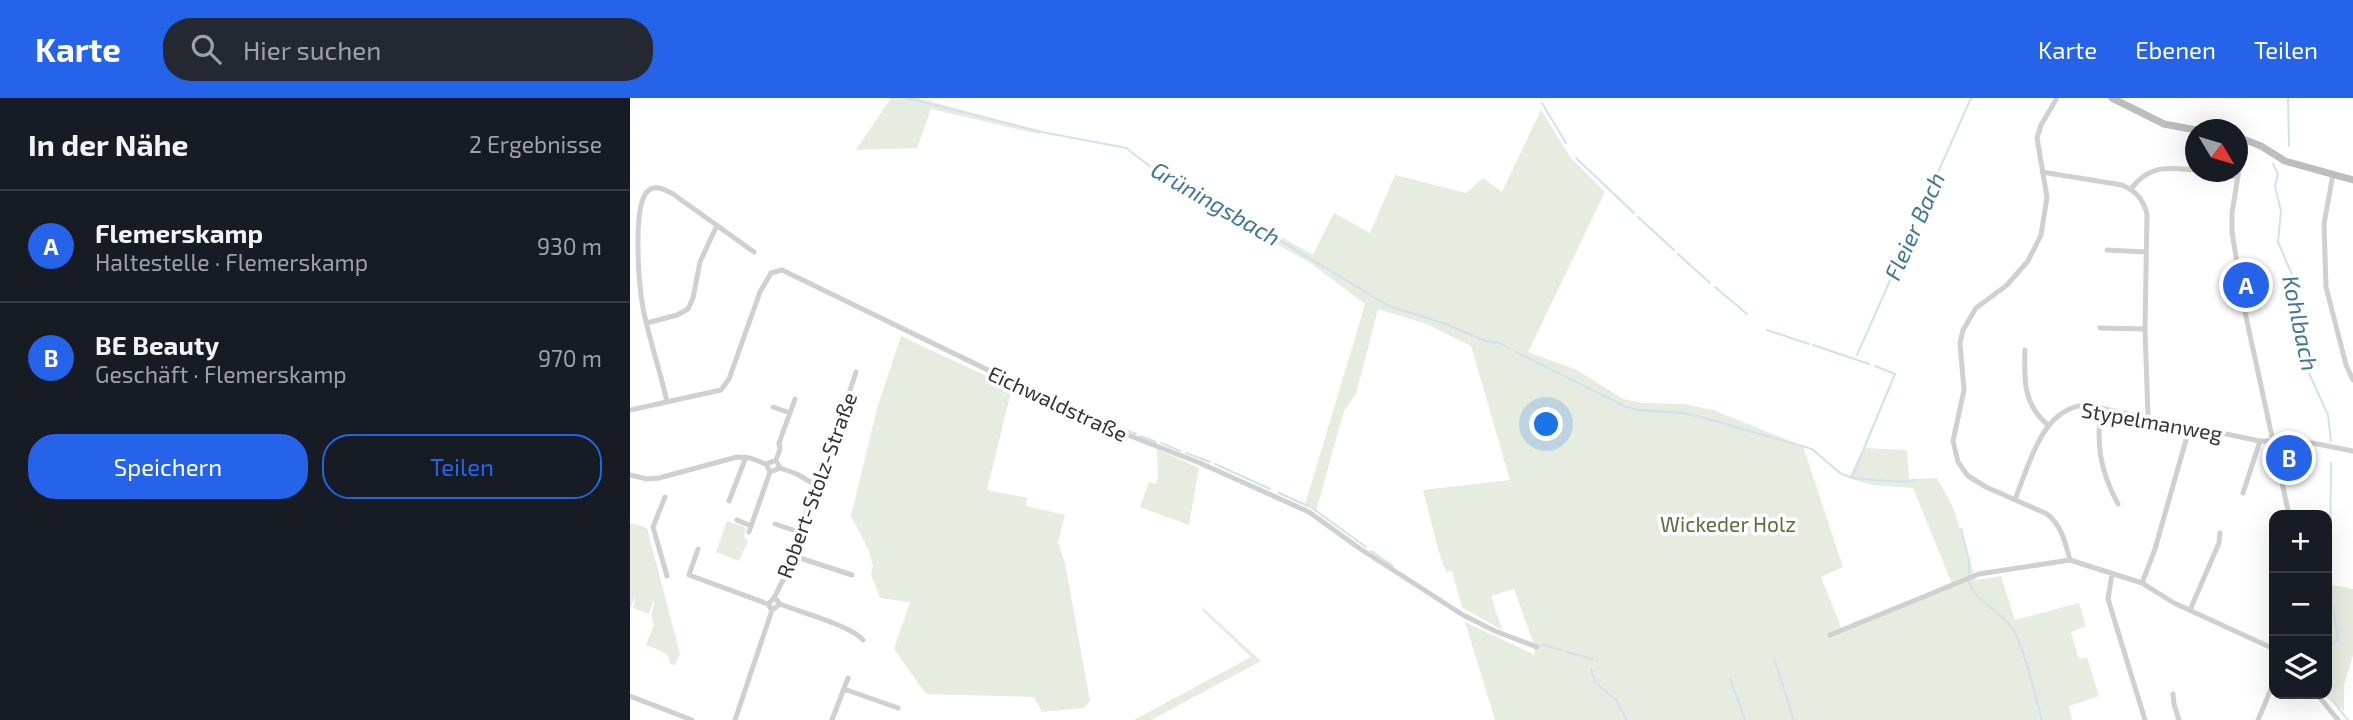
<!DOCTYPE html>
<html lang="de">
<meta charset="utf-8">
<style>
:root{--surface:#171b24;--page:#242831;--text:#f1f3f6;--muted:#9ea1a6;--line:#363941;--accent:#2563eb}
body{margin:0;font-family:"Exo 2",sans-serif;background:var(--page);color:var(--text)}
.controls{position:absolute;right:21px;bottom:21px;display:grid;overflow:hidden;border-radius:14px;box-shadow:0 7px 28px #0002}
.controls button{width:63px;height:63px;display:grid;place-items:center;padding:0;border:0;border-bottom:2px solid var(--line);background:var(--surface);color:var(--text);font:35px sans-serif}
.compass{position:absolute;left:1555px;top:21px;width:63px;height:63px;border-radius:50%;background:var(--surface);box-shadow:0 7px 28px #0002;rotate:128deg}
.you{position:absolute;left:917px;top:327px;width:24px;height:24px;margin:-18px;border:5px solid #fff;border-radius:50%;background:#1a73e8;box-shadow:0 0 0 10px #1a73e833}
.badge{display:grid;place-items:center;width:46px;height:46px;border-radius:50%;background:var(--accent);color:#fff;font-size:23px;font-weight:700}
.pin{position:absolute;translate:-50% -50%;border:4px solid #fff;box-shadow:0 2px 7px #0006}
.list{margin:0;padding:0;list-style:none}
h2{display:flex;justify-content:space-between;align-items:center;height:91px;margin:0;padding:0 28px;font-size:30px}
h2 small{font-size:23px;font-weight:400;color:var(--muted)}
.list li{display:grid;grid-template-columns:46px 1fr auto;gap:21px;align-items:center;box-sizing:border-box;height:112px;padding:0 28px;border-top:2px solid var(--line)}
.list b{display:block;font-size:26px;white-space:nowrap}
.list p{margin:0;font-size:23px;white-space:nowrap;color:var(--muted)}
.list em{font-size:23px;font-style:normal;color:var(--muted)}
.actions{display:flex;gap:14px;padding:21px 28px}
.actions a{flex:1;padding:16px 0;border:2px solid var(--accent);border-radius:28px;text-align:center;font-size:24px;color:var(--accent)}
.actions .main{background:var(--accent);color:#fff}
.icon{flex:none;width:38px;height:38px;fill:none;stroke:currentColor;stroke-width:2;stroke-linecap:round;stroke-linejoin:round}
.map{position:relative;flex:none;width:1723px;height:622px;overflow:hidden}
header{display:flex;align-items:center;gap:42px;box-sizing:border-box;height:98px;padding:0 35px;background:var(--accent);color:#fff}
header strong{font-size:33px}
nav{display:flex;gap:38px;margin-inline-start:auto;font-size:24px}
.search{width:490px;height:63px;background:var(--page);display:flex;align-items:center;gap:18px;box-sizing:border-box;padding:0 24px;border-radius:28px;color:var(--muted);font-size:26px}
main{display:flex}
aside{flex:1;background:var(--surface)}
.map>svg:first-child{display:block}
.green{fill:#e6ecdf}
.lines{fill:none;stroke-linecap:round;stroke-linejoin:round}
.stream{stroke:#cfe2ee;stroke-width:2}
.minor{stroke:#d0d0d0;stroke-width:5}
.secondary{stroke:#bdbdbd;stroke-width:7}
.labels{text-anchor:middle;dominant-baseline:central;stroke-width:7;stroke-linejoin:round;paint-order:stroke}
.street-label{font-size:21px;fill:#333;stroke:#fff}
.park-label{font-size:21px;fill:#56703f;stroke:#fff}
.water-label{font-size:23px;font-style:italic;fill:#3f7597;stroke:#fff}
</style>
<header>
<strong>Karte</strong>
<div class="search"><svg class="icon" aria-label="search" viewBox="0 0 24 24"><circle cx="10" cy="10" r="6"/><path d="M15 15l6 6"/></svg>Hier suchen</div>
<nav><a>Karte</a><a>Ebenen</a><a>Teilen</a></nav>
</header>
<main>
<aside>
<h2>In der Nähe<small>2 Ergebnisse</small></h2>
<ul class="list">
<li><span class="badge">A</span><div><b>Flemerskamp</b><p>Haltestelle · Flemerskamp</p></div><em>930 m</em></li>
<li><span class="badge">B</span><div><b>BE Beauty</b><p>Geschäft · Flemerskamp</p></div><em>970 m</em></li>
</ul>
<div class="actions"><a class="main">Speichern</a><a>Teilen</a></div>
</aside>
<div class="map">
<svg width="1723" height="622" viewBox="0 0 1723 622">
<rect width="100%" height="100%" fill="#fff"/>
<path class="green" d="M 261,0 L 288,0 L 410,33 L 409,36 L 301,11 L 287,50 L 226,52 Z
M 911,12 L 941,60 L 975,94 L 898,254 L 947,272 L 993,301 L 1012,305 L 1054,306 L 1083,312 L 1173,348 L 1213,469 L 1191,479 L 1213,534 L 1323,488 L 1283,390 L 1242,387 L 1219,380 L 1233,350 L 1277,352 L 1279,381 L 1307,380 L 1323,409 L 1346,482 L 1371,478 L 1385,522 L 1449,505 L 1456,528 L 1441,534 L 1449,561 L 1457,559 L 1469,598 L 1439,608 L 1442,622 L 865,622 L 835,524 L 905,557 L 903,544 L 884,491 L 861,498 L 872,532 L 832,509 L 822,473 L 816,474 L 808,451 L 793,392 L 880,382 L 841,248 L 797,226 L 748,211 L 726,296 L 714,313 L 686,413 L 675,407 L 735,206 L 679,164 L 543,88 L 546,85 L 567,91 L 683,157 L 704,115 L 740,135 L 765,77 L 836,95 L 853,80 L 872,94 Z
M 271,238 L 382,290 L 357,392 L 397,400 L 396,408 L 435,417 L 428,444 L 435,465 L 460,603 L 454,610 L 412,614 L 404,599 L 296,596 L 264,551 L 280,504 L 250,500 L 241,476 L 243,468 L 239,453 L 221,418 L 247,311 Z
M 527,351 L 569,370 L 559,427 L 510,409 L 519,384 L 526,386 L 528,379 Z
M 97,423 L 113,428 L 116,431 L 114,439 L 118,443 L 109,463 L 86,454 Z
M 0,425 L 17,430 L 50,556 L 45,567 L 40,566 C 40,553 25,551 16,547 L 24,527 L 21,517 L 25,504 L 18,502 L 23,504 L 19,516 L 3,510 L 6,498 L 0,511 Z
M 1697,474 L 1700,474 L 1702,487 L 1723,491 L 1723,557 L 1714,587 L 1714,613 L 1692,596 L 1697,596 Z
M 571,508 L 631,563 L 521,622 L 504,622 L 621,559 L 574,514 Z"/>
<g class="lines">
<path class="stream" d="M 277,0 L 412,34 L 496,50 L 538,82 L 609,118 L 759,208 L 816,226 L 855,243 L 870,245 L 880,251
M 1658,0 L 1659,48
M 912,5 L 936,45
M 946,60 L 1004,115
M 1643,66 L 1648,76 L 1645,88 L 1651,113 L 1648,144 L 1663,179 L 1664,203 L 1668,213 L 1667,230 L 1673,248 L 1674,260 L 1678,273 L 1698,317 L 1701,343
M 1008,119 L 1044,152
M 1048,156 L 1080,185
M 1085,189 L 1117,216
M 1137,232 L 1179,246
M 1183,247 L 1239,266
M 886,254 L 994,308 L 1008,312 L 1052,315 L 1071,319 L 1182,351 L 1210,375 L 1222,380 L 1273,384 L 1286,382
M 1227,257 L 1341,0
M 367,273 L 385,282
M 428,303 L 434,306
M 439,308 L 474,324
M 478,325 L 506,336
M 510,338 L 526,344
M 531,345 L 550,353
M 556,355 L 580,364
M 1701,365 L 1700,477 L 1702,504
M 585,366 L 640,391
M 1222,379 L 1265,276 L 1245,268
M 649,395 L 678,408
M 682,410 L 736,449
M 1331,431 L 1339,462 L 1339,478
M 741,453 L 763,468
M 1339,484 C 1344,503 1377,516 1386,537 C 1398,563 1404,594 1412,622
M 913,547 L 932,552
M 1697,547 L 1703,546 L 1708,542 L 1703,509
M 936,554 L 963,561
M 1144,560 L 1164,622
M 961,571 L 965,584
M 1100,581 L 1115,622
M 967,586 L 986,602 L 997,622
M 1702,602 L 1718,622"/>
<path class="minor" d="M 1427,0 L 1411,27 L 1407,40 L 1417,99 L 1411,137 L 1398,163 L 1377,187 L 1346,210 L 1333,232 L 1330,245 L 1334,292 L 1323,343 L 1328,364 L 1338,378 L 1356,389 L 1417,416 C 1432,428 1435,444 1440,462
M 1617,43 L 1611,59 L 1602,115 L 1602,134 L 1615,214 L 1659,417
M 1412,74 L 1492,87 C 1506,93 1513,101 1517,116 L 1515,231 L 1518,319
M 1576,74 L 1608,79
M 1703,76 L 1694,126 L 1696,189 L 1716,267 L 1723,282
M 1501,91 C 1518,67 1539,69 1566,72
M 1477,152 L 1516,154
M 17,225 L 47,217 L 58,211 L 63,200 L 70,164 L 87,127
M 1470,230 L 1515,231
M 1395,252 C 1394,281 1393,306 1417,326
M 37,304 C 30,272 19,241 13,210 C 9,189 2,106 18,93 C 25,86 36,92 43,96 L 124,154
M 143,309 L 160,315
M 1471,310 C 1466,346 1470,373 1488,406
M 0,312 L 91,292 L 99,281 L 130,194 L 141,175 L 152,172 L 467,325 L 570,365 L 679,414 L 729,450 L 833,517 L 865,533 L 907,549
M 1644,347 L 1682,345 L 1723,353
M 146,362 L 150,351 L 149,345 L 165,301
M 136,366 L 146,362 L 150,370 L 167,376 L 187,388
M 0,377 L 17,381 L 29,380 L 107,359 L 120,360 L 136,366 L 140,374 L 150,370
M 1613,395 L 1630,343
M 35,399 L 23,429 L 37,478
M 1385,401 C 1400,366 1411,311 1455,307 L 1630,343 L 1643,343
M 99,403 L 116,359
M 107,422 L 121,428
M 145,426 L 169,434
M 119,434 L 140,374
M 68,451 L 59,477 L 138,506
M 161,457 L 222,477
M 1482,476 L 1478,501 L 1515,622
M 1512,485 L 1525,451 L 1560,328
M 150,506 C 170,514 222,528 233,542
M 142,512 L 138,506 C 150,497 147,486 157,478 L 170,429 L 190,384 L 226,274
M 1560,512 L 1589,445 L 1590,435
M 1200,537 L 1349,476 L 1440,462 L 1512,485 L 1544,505 L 1644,551
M 214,591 L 268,610
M 1543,596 L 1544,606 L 1549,622
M 1687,596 L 1708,622
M 0,598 L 62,622
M 105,622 L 142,512 L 150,506 L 146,501
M 202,622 L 218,580
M 1628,622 L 1644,584"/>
<path class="secondary" d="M 1482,0 L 1534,26 L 1566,32
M 1608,39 L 1631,48 L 1655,63 L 1723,82"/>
</g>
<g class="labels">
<g class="street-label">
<text transform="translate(428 305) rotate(25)">Eichwaldstraße</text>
<text transform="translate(1522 323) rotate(10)">Stypelmanweg</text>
<text transform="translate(186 387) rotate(-70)">Robert-Stolz-Straße</text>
</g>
<g class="park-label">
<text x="1098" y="425">Wickeder Holz</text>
</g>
<g class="water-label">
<text transform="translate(586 105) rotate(30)">Grüningsbach</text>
<text transform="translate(1284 128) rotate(-66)">Fleier Bach</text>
<text transform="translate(1671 225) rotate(78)">Kohlbach</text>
</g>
</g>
</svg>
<div class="controls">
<button>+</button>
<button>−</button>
<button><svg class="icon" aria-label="layers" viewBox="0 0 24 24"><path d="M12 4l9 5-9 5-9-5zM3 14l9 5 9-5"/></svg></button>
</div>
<svg class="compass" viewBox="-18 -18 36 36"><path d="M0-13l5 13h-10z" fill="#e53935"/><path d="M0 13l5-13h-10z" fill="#9ea1a6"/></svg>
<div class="you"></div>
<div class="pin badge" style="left:1616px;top:187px">A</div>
<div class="pin badge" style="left:1659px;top:360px">B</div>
</div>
</main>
